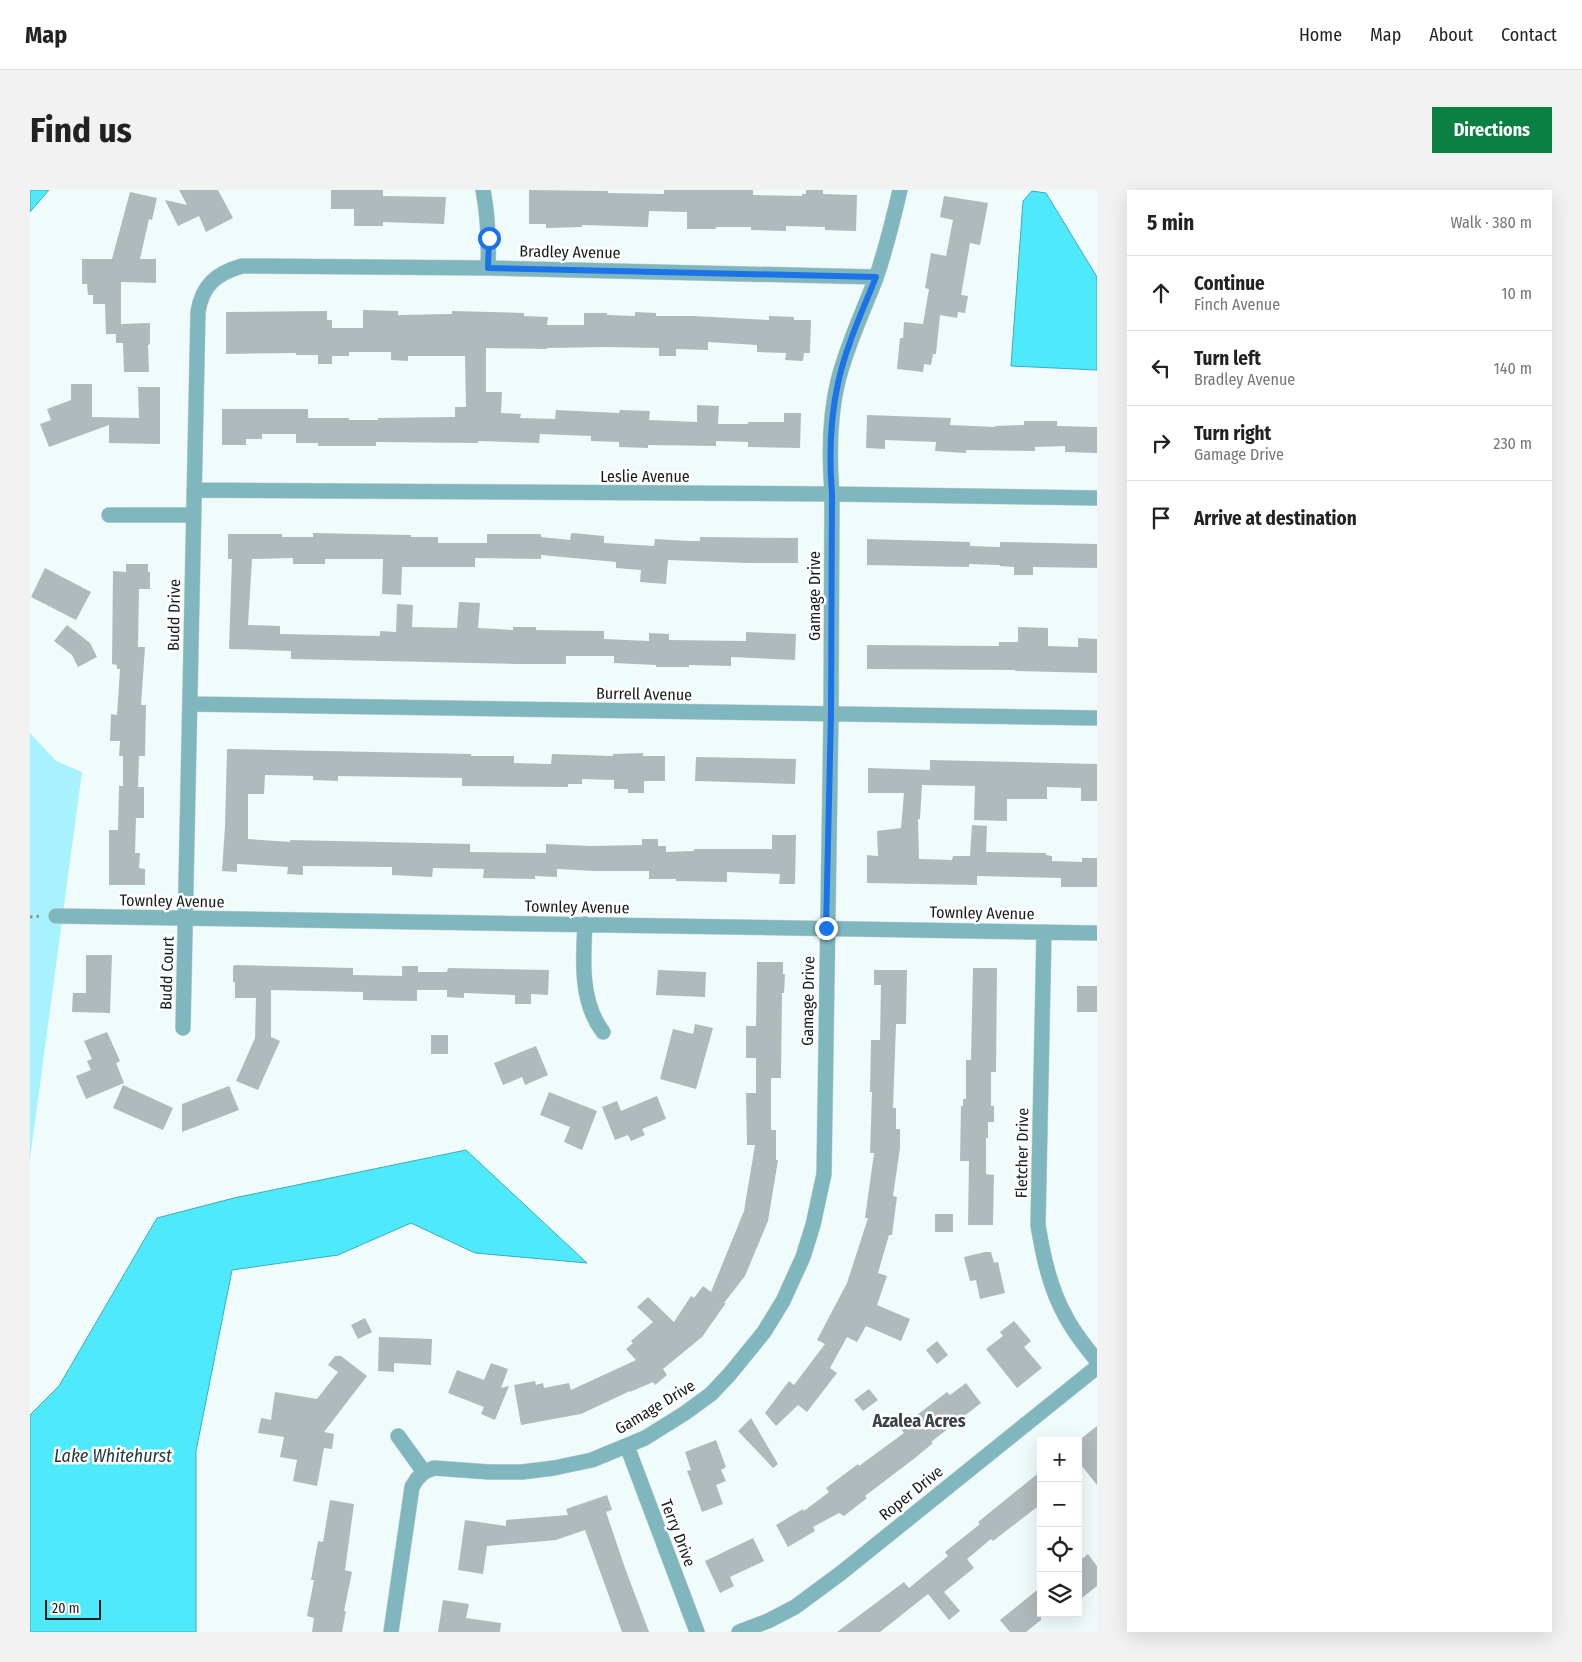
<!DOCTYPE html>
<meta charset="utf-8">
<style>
:root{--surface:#fff;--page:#f2f2f2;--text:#222;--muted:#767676;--line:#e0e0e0;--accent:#0b8043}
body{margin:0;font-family:"Fira Sans Condensed",sans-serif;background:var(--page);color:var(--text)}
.controls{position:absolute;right:15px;bottom:15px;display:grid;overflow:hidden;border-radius:0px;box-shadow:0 5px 20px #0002}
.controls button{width:45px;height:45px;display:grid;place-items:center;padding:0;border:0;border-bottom:1px solid var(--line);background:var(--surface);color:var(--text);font:25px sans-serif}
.scale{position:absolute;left:15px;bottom:12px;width:56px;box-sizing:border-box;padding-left:5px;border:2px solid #161a1a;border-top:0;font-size:14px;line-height:18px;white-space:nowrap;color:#161a1a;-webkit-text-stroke:4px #fff;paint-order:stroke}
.stop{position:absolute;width:15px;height:15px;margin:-11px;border:4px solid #1a73e8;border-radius:50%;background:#fff}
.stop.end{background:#1a73e8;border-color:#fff;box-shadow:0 1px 5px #0008}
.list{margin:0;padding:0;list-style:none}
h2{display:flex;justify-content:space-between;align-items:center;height:65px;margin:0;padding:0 20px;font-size:21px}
h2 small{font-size:16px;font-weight:400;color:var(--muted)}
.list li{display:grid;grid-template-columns:32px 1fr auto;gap:15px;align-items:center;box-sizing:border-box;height:75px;padding:0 20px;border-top:1px solid var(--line)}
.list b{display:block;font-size:19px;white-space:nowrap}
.list p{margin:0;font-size:16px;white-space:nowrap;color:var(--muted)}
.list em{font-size:16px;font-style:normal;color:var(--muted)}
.icon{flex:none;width:28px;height:28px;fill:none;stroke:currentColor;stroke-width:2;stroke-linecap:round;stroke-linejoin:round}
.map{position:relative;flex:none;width:1067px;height:1442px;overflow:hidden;border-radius:0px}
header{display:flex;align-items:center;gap:30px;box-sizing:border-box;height:70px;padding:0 25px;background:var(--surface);border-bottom:1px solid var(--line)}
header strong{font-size:24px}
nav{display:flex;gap:28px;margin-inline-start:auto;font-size:18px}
.intro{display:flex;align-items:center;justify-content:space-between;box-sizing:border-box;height:120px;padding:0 30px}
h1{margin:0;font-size:35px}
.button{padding:12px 22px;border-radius:0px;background:var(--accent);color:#fff;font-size:18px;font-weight:700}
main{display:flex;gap:30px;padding:0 30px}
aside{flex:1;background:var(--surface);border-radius:0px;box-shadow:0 5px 20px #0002}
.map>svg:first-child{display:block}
.green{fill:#a8f2fd}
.water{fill:#4eeafc;stroke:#3dacb8}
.building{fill:#b0babc}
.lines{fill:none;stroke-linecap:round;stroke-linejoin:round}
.minor-casing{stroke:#cdd7d8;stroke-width:16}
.path{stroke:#8a9192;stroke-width:3;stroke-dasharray:2.5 4;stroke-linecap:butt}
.minor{stroke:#80b7be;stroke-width:15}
.route{stroke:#1a73e8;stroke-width:6}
.labels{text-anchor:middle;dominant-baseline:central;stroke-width:5;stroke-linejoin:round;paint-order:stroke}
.street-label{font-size:16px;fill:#161a1a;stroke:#fff}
.neighbourhood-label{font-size:18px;font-weight:bold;fill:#3a4344;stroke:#fff}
.water-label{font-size:18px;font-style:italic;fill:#20393c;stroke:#fff}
</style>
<header>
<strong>Map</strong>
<nav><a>Home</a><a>Map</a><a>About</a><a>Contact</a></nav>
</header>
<div class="intro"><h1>Find us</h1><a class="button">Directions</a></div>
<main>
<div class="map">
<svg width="1067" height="1442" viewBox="0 0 1067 1442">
<rect width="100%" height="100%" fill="#f0fbfc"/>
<path class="green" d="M 0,543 L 26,571 L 52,582 L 0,969 Z"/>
<path class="water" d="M 0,0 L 19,0 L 0,22 Z
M 1002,1 L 1016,3 L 1067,87 L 1067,180 L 981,176 L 993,11 Z
M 436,960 L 557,1073 L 445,1063 L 381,1033 L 308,1065 L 202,1080 L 166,1261 L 166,1442 L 0,1442 L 0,1225 L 29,1196 L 127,1028 L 204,1008 Z"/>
<path class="building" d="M 149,0 L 188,0 L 203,28 L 176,42 L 169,26 L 148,36 L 135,10 L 157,15 Z
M 301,0 L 353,0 L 353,6 L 416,7 L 414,34 L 353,32 L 353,36 L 324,36 L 324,19 L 301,19 Z
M 499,0 L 578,1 L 578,3 L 634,4 L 634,0 L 723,0 L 723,5 L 772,6 L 772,4 L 776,4 L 776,0 L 793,0 L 793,4 L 827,5 L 826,41 L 795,40 L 795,37 L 756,36 L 756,41 L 721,40 L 721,37 L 686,37 L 686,39 L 657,39 L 657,22 L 619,21 L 618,37 L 552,35 L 552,37 L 516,38 L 516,34 L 499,34 Z
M 100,2 L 127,8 L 122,30 L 119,29 L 110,69 L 126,69 L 126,93 L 91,92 L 91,134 L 120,133 L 120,154 L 118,155 L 119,182 L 94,182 L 93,153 L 86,153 L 86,144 L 76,144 L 75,114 L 63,114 L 63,105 L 58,105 L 57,94 L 52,94 L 52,69 L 82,69 Z
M 914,6 L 958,13 L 950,55 L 940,53 L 931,105 L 938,106 L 935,123 L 928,122 L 927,128 L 910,125 L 906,164 L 903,164 L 901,175 L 894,174 L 893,182 L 867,179 L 870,148 L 873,148 L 874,132 L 893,134 L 899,99 L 895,98 L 901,63 L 916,66 L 923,30 L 910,27 Z
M 333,120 L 368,121 L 368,125 L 422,124 L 422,121 L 494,123 L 494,126 L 518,127 L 517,135 L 554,135 L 554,123 L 577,123 L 577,125 L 605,126 L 605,122 L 626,123 L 626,126 L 663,126 L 739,130 L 739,126 L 764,127 L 764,130 L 781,130 L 780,163 L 774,163 L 773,171 L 755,170 L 756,163 L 727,162 L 727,155 L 678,152 L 678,160 L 646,159 L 646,166 L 629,166 L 629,158 L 577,157 L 517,158 L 517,159 L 456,158 L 456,202 L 472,202 L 471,223 L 491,224 L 490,228 L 525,229 L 526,220 L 589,223 L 590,220 L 620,221 L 619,230 L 667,232 L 667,215 L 689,216 L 688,234 L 718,234 L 718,232 L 754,232 L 754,223 L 771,223 L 770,258 L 718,257 L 718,252 L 686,251 L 686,256 L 618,255 L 618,258 L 589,257 L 589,252 L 561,251 L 561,246 L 510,244 L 509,253 L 448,251 L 448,253 L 346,252 L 346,256 L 288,256 L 288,253 L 266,253 L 266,244 L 232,244 L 232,249 L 216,249 L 216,255 L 192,255 L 192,219 L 278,219 L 278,228 L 319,228 L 319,230 L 348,230 L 348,228 L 425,227 L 425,217 L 436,217 L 435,166 L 378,166 L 378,171 L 361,170 L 361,162 L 319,162 L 319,166 L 302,166 L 302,174 L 288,174 L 288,165 L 266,165 L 266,163 L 196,164 L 196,122 L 297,121 L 297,130 L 302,130 L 302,138 L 333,138 Z
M 41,194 L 62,194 L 62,227 L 109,228 L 108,197 L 130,197 L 130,254 L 79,253 L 79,235 L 19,257 L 10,234 L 21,230 L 17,219 L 41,210 Z
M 837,225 L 921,228 L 920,235 L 965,237 L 965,236 L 994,235 L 994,231 L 1027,231 L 1027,236 L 1067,237 L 1067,263 L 1035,262 L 1035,256 L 1005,257 L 1005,261 L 936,260 L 936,263 L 905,261 L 906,252 L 855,250 L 855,259 L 836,258 Z
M 283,343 L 381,345 L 381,347 L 408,347 L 408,353 L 457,353 L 457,344 L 511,344 L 511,347 L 540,350 L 541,344 L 543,343 L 574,346 L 574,353 L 624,356 L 625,349 L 658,351 L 670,351 L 670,347 L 768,348 L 768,373 L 717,373 L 638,370 L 636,394 L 610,392 L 611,380 L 586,378 L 586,372 L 511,365 L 511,369 L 445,368 L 445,377 L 372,377 L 371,405 L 352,404 L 353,369 L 295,369 L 295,374 L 263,374 L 263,368 L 222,369 L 218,435 L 250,436 L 250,444 L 350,446 L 350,441 L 366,442 L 367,414 L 383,415 L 382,437 L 427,438 L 429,412 L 450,413 L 448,438 L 483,440 L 483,437 L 506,437 L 506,440 L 574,441 L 574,449 L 619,451 L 619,443 L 639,444 L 639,450 L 716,451 L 716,442 L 766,444 L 765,470 L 701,467 L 701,476 L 659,475 L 659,477 L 626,477 L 626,475 L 584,473 L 584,466 L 536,466 L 536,474 L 487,474 L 261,469 L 261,461 L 199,459 L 202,369 L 198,369 L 198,344 L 252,344 L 252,347 L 283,347 Z
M 837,349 L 940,352 L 940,356 L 970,357 L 970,352 L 1067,354 L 1067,378 L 1003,377 L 1003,385 L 984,385 L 984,377 L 970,376 L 970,375 L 939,374 L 939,377 L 837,375 Z
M 96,374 L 118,374 L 118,382 L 120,382 L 120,399 L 109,399 L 108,457 L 115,457 L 111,515 L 116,515 L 115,566 L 109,566 L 108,597 L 114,597 L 114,628 L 106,628 L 105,663 L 110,663 L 109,678 L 115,679 L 115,695 L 79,695 L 79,640 L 88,640 L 89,596 L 93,596 L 93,566 L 89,566 L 90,551 L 80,551 L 81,524 L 87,525 L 90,479 L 87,479 L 87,475 L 82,474 L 83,381 L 96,382 Z
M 15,378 L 61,402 L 46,430 L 1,407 Z
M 37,435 L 60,453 L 67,467 L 48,477 L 42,465 L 24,451 Z
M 988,437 L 1018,438 L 1018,456 L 1048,457 L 1048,448 L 1067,449 L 1067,483 L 985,481 L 985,480 L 837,479 L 837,455 L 969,456 L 969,452 L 988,452 Z
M 197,559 L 441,564 L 441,566 L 484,566 L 484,573 L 521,574 L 522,564 L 583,566 L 583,564 L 613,563 L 613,566 L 635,566 L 635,591 L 614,591 L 614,603 L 598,603 L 598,599 L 584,599 L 584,590 L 552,589 L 552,594 L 538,594 L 538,597 L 432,596 L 432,588 L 308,586 L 308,591 L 283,590 L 283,586 L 235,585 L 234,604 L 218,604 L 218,649 L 260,652 L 260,650 L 440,654 L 440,662 L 516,663 L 516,654 L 560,656 L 612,655 L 612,649 L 628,649 L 628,656 L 636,656 L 636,662 L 664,661 L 664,659 L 742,659 L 742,645 L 766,645 L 765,694 L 749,694 L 750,684 L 697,682 L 697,692 L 646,691 L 646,689 L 619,689 L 619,681 L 565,681 L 527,679 L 527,687 L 505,686 L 505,689 L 453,688 L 454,679 L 403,678 L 402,687 L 362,685 L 362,677 L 273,676 L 273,685 L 257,684 L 258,677 L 207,674 L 207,682 L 192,681 L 195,637 Z
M 666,567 L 766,569 L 765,594 L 665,591 Z
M 900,570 L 1067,574 L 1067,611 L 1051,611 L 1051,598 L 1017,597 L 1017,609 L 977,609 L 977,631 L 944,630 L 945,596 L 892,595 L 890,629 L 888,629 L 889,669 L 922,670 L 923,666 L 940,666 L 942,635 L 957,636 L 956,662 L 1016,663 L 1016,665 L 1022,666 L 1022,671 L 1052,672 L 1052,668 L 1067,668 L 1067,697 L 1031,697 L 1031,688 L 947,686 L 947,695 L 837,693 L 837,665 L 848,666 L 847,641 L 871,638 L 874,603 L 838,603 L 838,578 L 900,580 Z
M 56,765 L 82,765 L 80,823 L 42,822 L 43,803 L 56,803 Z
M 727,772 L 753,772 L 753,784 L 755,784 L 754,803 L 752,803 L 751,888 L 741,888 L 741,940 L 746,940 L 746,970 L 748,970 L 738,1031 L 715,1086 L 694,1113 L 696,1113 L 672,1147 L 633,1179 L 637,1185 L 625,1195 L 623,1192 L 600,1202 L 600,1201 L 551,1224 L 491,1235 L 484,1195 L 505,1191 L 506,1195 L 513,1193 L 514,1198 L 539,1193 L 541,1200 L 606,1170 L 596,1159 L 603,1153 L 601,1151 L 623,1132 L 607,1117 L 618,1107 L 644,1132 L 661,1106 L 664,1108 L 673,1096 L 681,1102 L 714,1021 L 725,955 L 717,955 L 716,903 L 726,903 L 726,868 L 716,868 L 716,836 L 726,836 Z
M 206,775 L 323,778 L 323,785 L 372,786 L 372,776 L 388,776 L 388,782 L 417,782 L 418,778 L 519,780 L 518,805 L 501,804 L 501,814 L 485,814 L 485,805 L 434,803 L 434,808 L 417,807 L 417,800 L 387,800 L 387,811 L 333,810 L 333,802 L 241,800 L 241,847 L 250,851 L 228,900 L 206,891 L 225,848 L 226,808 L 205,808 L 205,792 L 203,792 L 203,776 Z
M 943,778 L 967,778 L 966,882 L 961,882 L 961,916 L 964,916 L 964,932 L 958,932 L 958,948 L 956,948 L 956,984 L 964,985 L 963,1035 L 938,1035 L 939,971 L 930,971 L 931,916 L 933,916 L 933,909 L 936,909 L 936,870 L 941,870 Z
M 628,780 L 676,782 L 675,807 L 626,805 Z
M 844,780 L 877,780 L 876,834 L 866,834 L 863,918 L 866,918 L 866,939 L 870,939 L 870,958 L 863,1006 L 867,1007 L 862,1045 L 859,1045 L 848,1083 L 857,1086 L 847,1115 L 880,1129 L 871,1151 L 836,1136 L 827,1152 L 817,1147 L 800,1178 L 807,1183 L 777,1222 L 768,1215 L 746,1236 L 735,1223 L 759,1191 L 764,1195 L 795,1154 L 787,1150 L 817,1093 L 838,1028 L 835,1028 L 844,963 L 840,963 L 842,902 L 840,902 L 841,850 L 850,850 L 851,795 L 844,795 Z
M 1047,796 L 1067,796 L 1067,822 L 1047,822 Z
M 665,834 L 683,838 L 666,899 L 630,889 L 643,839 L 663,844 Z
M 77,842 L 90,871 L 86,873 L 94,893 L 56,909 L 46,886 L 61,880 L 57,871 L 62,869 L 54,851 Z
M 401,845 L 418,845 L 418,864 L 401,864 Z
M 506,856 L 518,885 L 495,895 L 492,887 L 473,895 L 464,873 Z
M 93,895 L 143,918 L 133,940 L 83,918 Z
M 199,896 L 209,920 L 152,942 L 152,914 Z
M 519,902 L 567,921 L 552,960 L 534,952 L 540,937 L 510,925 Z
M 627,906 L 636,929 L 612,939 L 615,945 L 601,951 L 598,945 L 585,950 L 572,917 L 587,911 L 591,921 Z
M 905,1024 L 923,1024 L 923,1042 L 905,1042 Z
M 955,1062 L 961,1062 L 964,1073 L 968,1072 L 975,1103 L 950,1109 L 946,1090 L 940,1091 L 934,1067 Z
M 335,1128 L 342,1142 L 328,1149 L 321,1135 Z
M 984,1131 L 1001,1151 L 994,1157 L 1012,1178 L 987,1198 L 956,1159 L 973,1146 L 970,1142 Z
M 349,1147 L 402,1149 L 401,1175 L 364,1173 L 364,1182 L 348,1181 Z
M 907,1151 L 918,1165 L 907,1174 L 896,1160 Z
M 305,1166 L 311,1166 L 337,1186 L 294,1242 L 304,1244 L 302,1259 L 294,1258 L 287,1296 L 263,1291 L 267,1270 L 250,1267 L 254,1247 L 228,1243 L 231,1228 L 241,1230 L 245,1202 L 287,1209 L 308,1182 L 298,1175 Z
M 461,1173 L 478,1179 L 471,1198 L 479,1196 L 465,1230 L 451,1224 L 454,1217 L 418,1203 L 427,1180 L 454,1190 Z
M 936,1193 L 951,1213 L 901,1252 L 903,1253 L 885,1268 L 835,1306 L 837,1308 L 814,1326 L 809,1323 L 783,1337 L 785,1341 L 758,1357 L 746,1335 L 773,1319 L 774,1321 L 799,1302 L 796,1298 L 828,1274 L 829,1276 L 874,1243 L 867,1234 L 880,1224 L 883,1228 L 917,1202 L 920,1205 Z
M 839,1199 L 848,1210 L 833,1221 L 824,1210 Z
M 721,1228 L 748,1274 L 743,1278 L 708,1241 Z
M 1067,1236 L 1067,1295 L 1048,1271 L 1048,1251 Z
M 686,1250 L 696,1277 L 691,1280 L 696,1291 L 686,1295 L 693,1314 L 672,1322 L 657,1281 L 661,1280 L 655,1262 Z
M 1011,1281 L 1011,1314 L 963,1351 L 961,1349 L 937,1369 L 944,1378 L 914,1402 L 930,1421 L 919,1430 L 898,1404 L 850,1442 L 807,1442 L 874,1392 L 879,1398 L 918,1366 L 915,1362 L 950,1334 L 948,1332 Z
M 577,1305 L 582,1320 L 576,1322 L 595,1378 L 619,1442 L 592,1442 L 555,1340 L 526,1350 L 457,1356 L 453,1384 L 428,1380 L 435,1330 L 476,1336 L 476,1330 L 538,1325 L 536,1319 Z
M 300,1310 L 324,1314 L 315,1380 L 322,1382 L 314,1421 L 316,1421 L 312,1442 L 282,1442 L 284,1428 L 277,1426 L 284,1390 L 281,1390 L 288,1351 L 293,1352 Z
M 723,1348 L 734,1371 L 700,1387 L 704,1396 L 690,1403 L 675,1371 Z
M 1058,1364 L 1067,1376 L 1067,1396 L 1048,1411 L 1048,1372 Z
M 1011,1397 L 1011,1430 L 996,1442 L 980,1442 L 970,1430 Z
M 413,1410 L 439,1414 L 436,1428 L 471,1433 L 470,1442 L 408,1442 Z"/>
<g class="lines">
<defs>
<path id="minor" d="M 453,0 C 458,26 459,51 458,78
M 164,300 L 802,304 L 1067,308
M 79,325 L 163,325
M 160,514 L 1067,528
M 26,726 L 1067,743
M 555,734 C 553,770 550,812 573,842
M 1014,742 L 1008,1035 C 1013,1066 1020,1099 1036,1127 C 1044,1143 1056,1157 1067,1171
M 153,838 L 168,122 C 172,95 187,83 212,76 L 458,78 L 846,87
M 368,1246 L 394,1282
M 597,1256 L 667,1442
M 361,1442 L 382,1297 L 387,1289 L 394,1282 L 404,1278 L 459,1282 L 492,1282 L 524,1278 L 562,1270 L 615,1248 L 655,1223 L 681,1204 L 699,1185 L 734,1142 L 753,1111 L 773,1067 L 783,1035 L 794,984 L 801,525 L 802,304 C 799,266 799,228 808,191 C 817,155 833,122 846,88 C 856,59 863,30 870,0
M 709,1442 L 738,1431 L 765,1417 L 811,1383 L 1067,1177"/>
</defs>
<use href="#minor" class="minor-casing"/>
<path class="path" d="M 0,727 L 11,726"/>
<use href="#minor" class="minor"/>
</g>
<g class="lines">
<path class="route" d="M 459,48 L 458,78 L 846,87 C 832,122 816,156 808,193 C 800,230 799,267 802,304 L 801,524 L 796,738"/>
</g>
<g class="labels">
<g class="street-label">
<text transform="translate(540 62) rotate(1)">Bradley Avenue</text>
<text x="615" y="286">Leslie Avenue</text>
<text transform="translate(784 406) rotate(-90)">Gamage Drive</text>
<text transform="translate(144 425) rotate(-89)">Budd Drive</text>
<text transform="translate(614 504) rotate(1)">Burrell Avenue</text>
<text transform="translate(142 711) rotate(1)">Townley Avenue</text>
<text transform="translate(547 717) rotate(1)">Townley Avenue</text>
<text transform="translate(952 723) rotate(1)">Townley Avenue</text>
<text transform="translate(137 783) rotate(-88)">Budd Court</text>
<text transform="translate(778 811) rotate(-89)">Gamage Drive</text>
<text transform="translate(992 963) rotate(-89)">Fletcher Drive</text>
<text transform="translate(625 1217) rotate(-31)">Gamage Drive</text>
<text transform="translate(881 1303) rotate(-39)">Roper Drive</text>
<text transform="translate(648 1343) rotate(69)">Terry Drive</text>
</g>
<g class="neighbourhood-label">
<text x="889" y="1231">Azalea Acres</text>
</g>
<g class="water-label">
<text x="83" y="1266">Lake Whitehurst</text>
</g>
</g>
</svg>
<div class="controls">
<button>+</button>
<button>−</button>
<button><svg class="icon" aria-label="locate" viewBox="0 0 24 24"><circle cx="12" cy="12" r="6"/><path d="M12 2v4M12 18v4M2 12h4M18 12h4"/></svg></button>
<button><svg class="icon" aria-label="layers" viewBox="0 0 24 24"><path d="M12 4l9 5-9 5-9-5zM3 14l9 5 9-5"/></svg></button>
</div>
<div class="scale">20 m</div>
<div class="stop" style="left:459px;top:48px"></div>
<div class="stop end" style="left:796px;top:738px"></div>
</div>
<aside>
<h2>5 min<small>Walk · 380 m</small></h2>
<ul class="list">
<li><svg class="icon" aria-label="ahead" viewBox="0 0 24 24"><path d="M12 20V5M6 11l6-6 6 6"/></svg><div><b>Continue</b><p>Finch Avenue</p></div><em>10 m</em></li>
<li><svg class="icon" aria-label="left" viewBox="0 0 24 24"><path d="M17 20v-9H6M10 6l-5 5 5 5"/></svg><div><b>Turn left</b><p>Bradley Avenue</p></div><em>140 m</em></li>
<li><svg class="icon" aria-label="right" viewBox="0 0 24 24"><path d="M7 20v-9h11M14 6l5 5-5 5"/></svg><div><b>Turn right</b><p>Gamage Drive</p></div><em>230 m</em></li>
<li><svg class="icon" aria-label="arrive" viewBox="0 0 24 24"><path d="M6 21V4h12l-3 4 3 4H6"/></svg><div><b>Arrive at destination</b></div></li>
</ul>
</aside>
</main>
